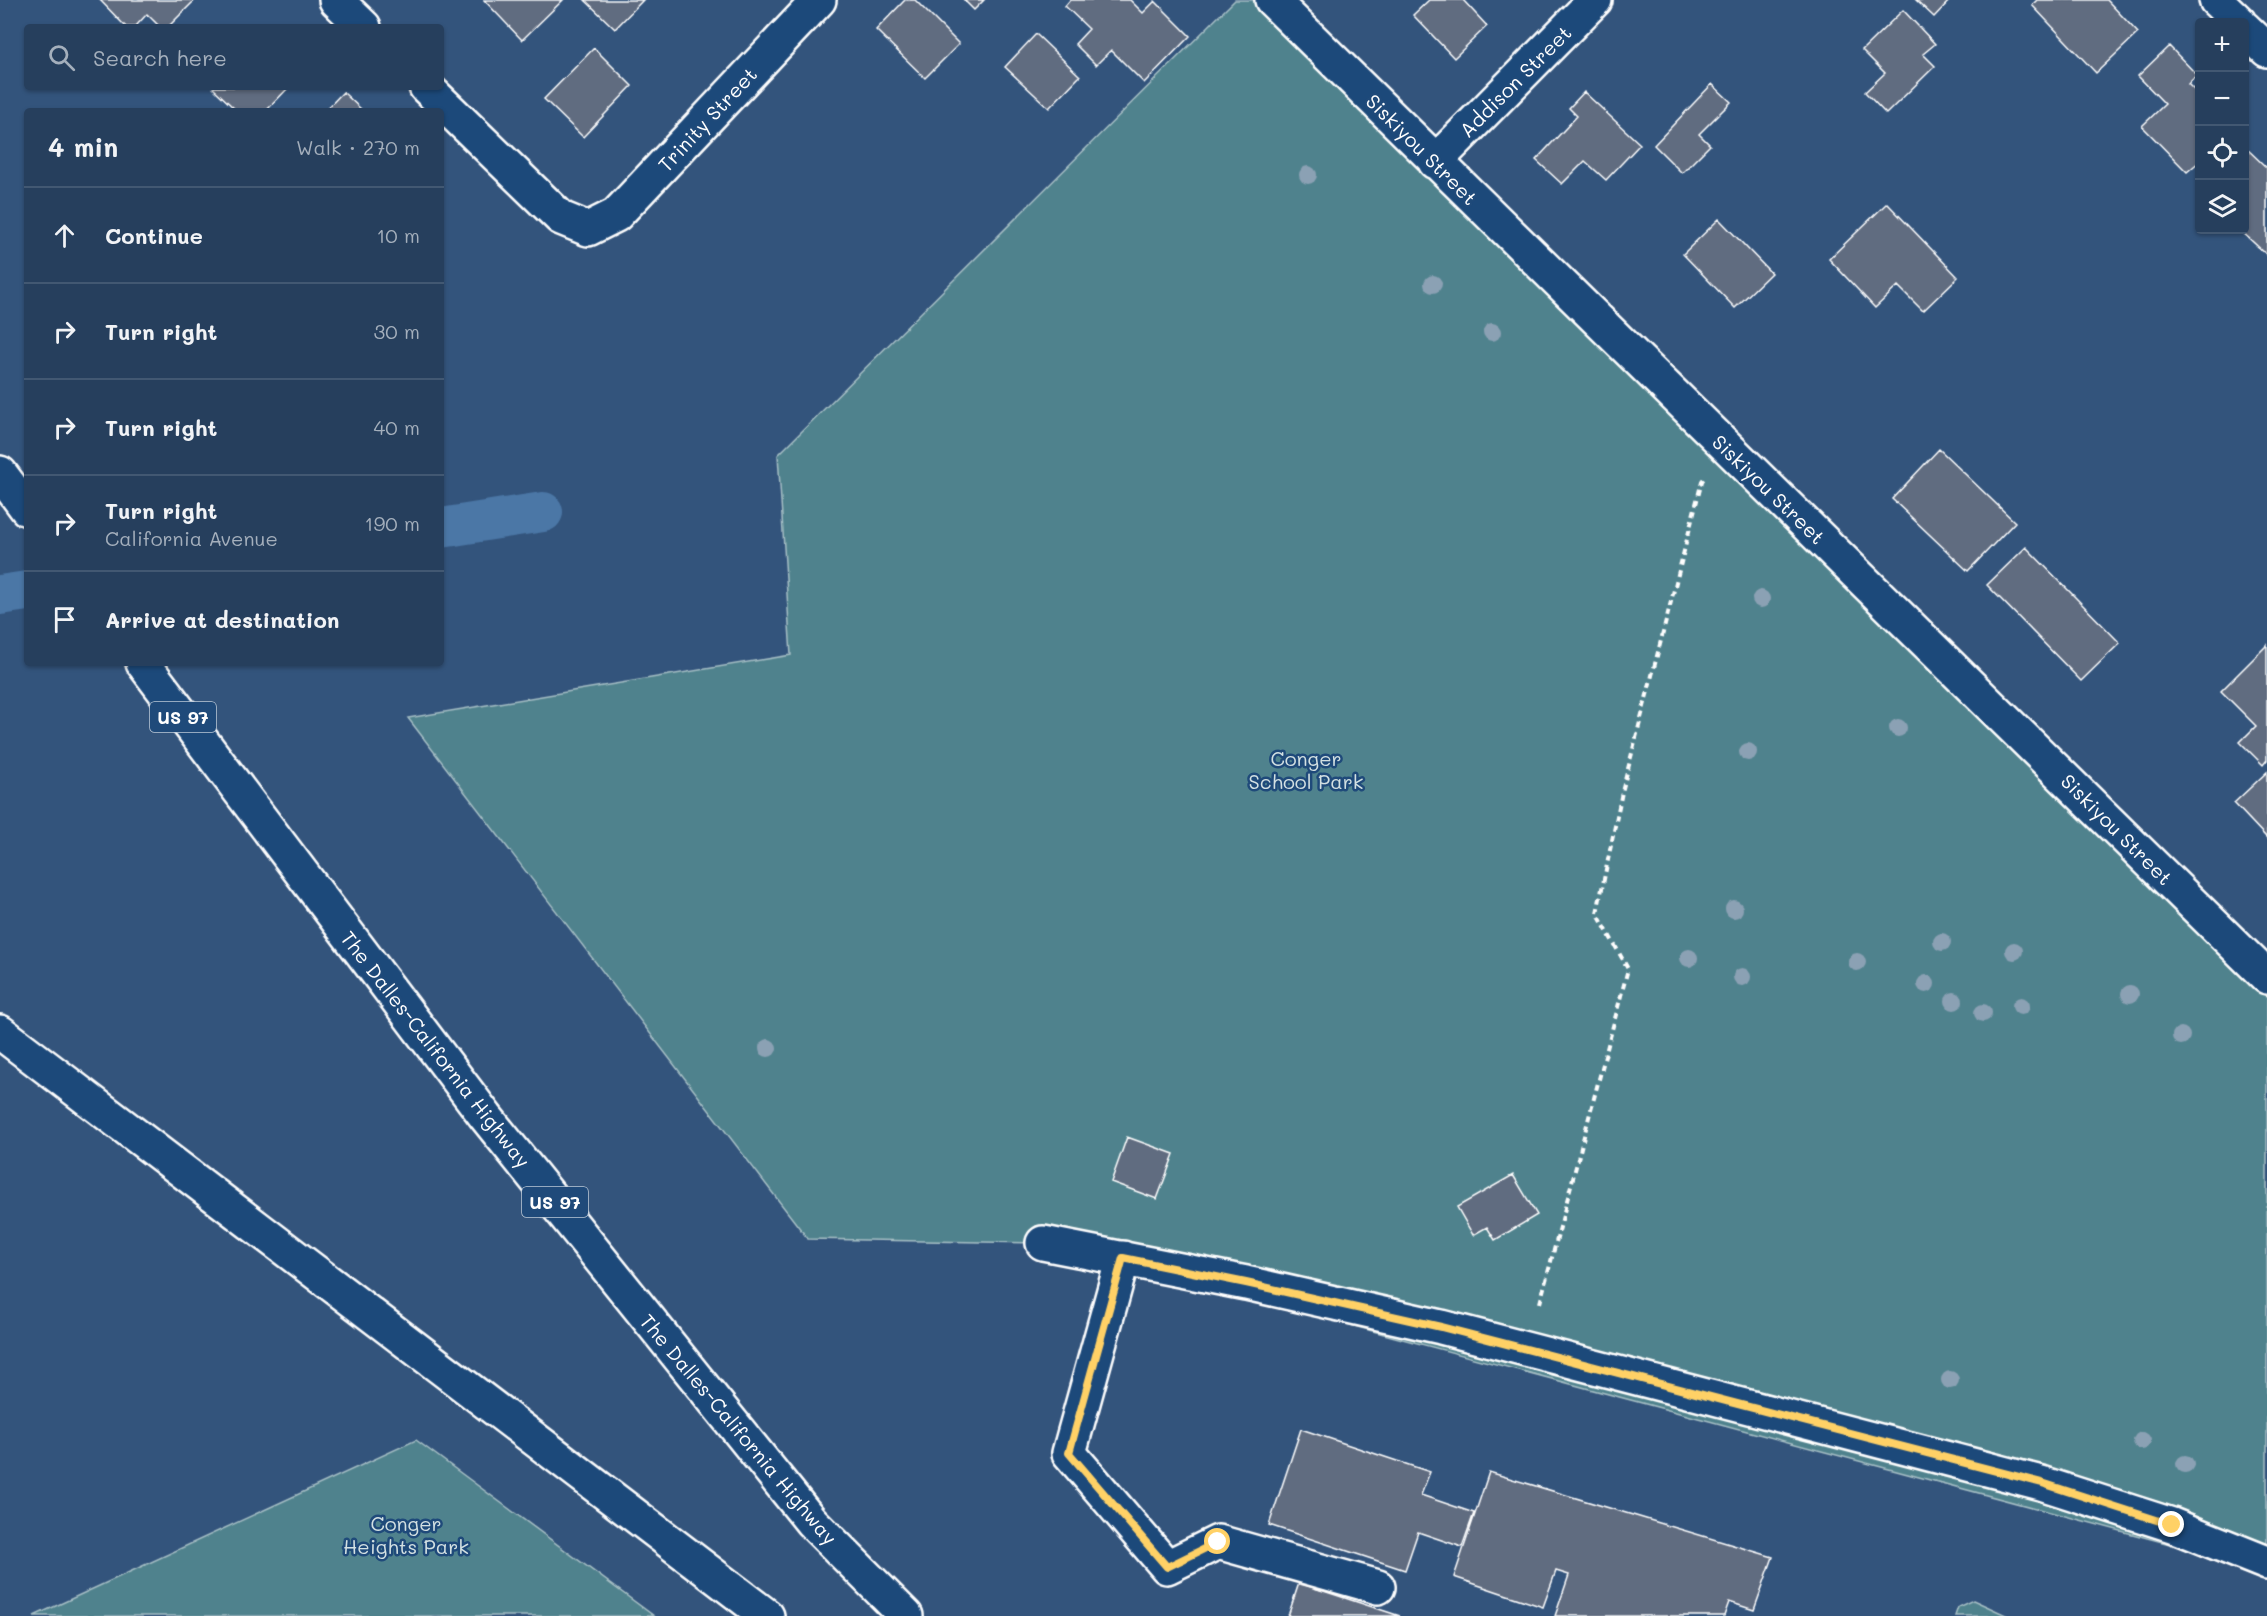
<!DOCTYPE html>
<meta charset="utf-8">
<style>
:root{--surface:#263f5d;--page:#2e4663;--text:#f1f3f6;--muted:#a4afbc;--line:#425872}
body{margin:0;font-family:Mali,sans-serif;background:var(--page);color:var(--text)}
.controls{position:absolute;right:18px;top:18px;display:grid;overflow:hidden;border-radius:6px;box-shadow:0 2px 4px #0004}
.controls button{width:54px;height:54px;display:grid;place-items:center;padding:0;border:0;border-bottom:2px solid var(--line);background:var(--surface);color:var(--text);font:30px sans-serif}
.stop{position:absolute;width:18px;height:18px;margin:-14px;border:4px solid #ffd166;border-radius:50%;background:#fff}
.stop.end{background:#ffd166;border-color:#fff;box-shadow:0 2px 6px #0008}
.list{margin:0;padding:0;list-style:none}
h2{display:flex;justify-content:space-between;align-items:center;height:78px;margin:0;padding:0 24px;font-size:26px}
h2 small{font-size:20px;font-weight:400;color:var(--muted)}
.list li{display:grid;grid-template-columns:39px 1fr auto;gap:18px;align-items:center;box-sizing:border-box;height:96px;padding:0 24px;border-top:2px solid var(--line)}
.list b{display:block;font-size:22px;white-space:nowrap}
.list p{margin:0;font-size:20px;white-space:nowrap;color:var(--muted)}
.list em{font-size:20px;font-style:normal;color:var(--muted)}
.icon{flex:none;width:33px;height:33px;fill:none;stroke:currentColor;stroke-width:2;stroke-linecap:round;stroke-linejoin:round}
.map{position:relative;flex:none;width:2267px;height:1616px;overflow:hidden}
.search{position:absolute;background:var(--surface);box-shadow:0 2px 4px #0004;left:24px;top:24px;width:420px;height:66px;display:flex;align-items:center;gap:15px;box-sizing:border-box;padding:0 21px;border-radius:6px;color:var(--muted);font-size:22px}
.panel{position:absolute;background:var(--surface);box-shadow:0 2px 4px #0004;left:24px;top:108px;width:420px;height:558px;border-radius:6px}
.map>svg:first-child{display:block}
.green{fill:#50828d;stroke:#a8c0c6;stroke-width:1.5}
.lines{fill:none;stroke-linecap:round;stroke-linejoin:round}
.canal{stroke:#4b77a6;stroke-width:40}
.building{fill:#616c80;stroke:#fff;stroke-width:1.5}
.minor-casing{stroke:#fff;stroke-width:38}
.highway-casing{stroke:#fff;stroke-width:38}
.path{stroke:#fff;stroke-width:4;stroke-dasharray:6 4.5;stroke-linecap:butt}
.minor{stroke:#1f4a7a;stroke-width:33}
.highway{stroke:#1f4a7a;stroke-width:33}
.tree{fill:#8ba1b4}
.route{stroke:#ffd166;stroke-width:8}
.labels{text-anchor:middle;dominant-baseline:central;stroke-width:5;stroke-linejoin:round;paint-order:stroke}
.shield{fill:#1f4a7a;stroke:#bcc9d7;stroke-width:1.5}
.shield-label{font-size:18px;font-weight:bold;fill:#fff}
.street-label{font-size:20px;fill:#fff;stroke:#1f4a7a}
.park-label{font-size:20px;fill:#d3e0e2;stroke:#1f4a7a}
</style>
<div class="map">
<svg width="2267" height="1616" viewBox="0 0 2267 1616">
<rect width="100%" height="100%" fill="#33547c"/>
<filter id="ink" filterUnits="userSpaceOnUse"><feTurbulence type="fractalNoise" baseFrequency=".0167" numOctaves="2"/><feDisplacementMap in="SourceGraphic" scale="12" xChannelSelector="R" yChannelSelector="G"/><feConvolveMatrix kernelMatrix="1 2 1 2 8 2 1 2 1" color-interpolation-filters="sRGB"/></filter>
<g filter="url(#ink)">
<path class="green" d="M 1235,0 L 1272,0 L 2267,978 L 2267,1570 L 1043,1243 L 808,1239 L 408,718 L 791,655 L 778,455 Z
M 416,1440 L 654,1616 L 34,1616 Z
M 1973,1600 L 2008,1616 L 1955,1616 L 1958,1607 Z"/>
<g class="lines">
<path class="canal" d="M 441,528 L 543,512
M 0,595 L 27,591"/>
</g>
<path class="building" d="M 100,0 L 195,0 L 168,27 L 160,27 L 147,14 L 135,27 L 126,27 Z
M 484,0 L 563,0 L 522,40 Z
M 585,0 L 643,0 L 615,29 Z
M 905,0 L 915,0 L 959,44 L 925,78 L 876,30 Z
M 964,0 L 984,0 L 974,10 Z
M 1070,0 L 1130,0 L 1143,13 L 1155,1 L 1190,36 L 1144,83 L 1111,50 L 1096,65 L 1075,44 L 1089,29 L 1065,6 Z
M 1429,0 L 1463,0 L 1487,26 L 1454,58 L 1413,15 Z
M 1916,0 L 1950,0 L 1934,17 Z
M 2037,0 L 2107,0 L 2138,33 L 2096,73 L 2032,5 Z
M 1903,10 L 1935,44 L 1923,54 L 1935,66 L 1886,114 L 1865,92 L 1885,73 L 1862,50 Z
M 1036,34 L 1080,76 L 1049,108 L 1005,67 Z
M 2169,46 L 2197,75 L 2188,84 L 2200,96 L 2200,161 L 2187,172 L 2142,126 L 2165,104 L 2138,76 Z
M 594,48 L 632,86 L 583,137 L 544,99 Z
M 1712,84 L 1731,102 L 1699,134 L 1710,145 L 1682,173 L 1654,145 Z
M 215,87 L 289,87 L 266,111 L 237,111 L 213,88 Z
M 343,92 L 363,111 L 325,111 Z
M 1584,92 L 1640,144 L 1606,180 L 1585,161 L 1562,184 L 1536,160 L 1577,116 L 1569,108 Z
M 2244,146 L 2267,168 L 2267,255 L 2240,230 L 2244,230 Z
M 1887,203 L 1958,277 L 1923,311 L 1898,286 L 1875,308 L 1829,259 Z
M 1719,219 L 1771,273 L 1735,308 L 1683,254 Z
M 1939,449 L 2015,522 L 1968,571 L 1892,499 Z
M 2026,547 L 2120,643 L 2081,681 L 1987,585 Z
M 2267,645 L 2267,760 L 2263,765 L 2240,742 L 2256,726 L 2221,691 Z
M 2267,772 L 2267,838 L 2234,803 Z
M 1127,1137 L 1174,1154 L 1157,1199 L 1111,1182 Z
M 1513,1175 L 1537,1215 L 1495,1240 L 1487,1227 L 1473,1235 L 1457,1207 Z
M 1301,1429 L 1430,1472 L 1421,1495 L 1474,1513 L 1462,1547 L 1418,1532 L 1405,1570 L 1269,1525 Z
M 1489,1472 L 1773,1557 L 1754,1610 L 1729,1602 L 1724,1616 L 1555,1616 L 1569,1575 L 1556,1571 L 1543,1607 L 1454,1577 Z
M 1299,1583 L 1400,1616 L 1288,1616 Z"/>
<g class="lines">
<defs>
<path id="minor" d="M 336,0 L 364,27
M 1272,0 L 2267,977
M 2216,0 L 2239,22
M 2244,28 L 2267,50
M 426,87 L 561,218 L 588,229 L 616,215 L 819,0
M 1435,162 L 1595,0
M 1043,1243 L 1246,1283 L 1441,1327 L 2041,1483 L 2172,1525 L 2267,1563
M 1123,1258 L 1069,1453 L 1167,1567 L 1218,1542 L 1378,1587"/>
<path id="highway" d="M 0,473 L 27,509
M 143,663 L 486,1117 L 811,1521 L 906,1616
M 0,1032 L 767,1616"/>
</defs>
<use href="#minor" class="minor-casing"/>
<use href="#highway" class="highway-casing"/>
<path class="path" d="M 1540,1303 L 1628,969 L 1597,913 L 1622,792 L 1702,481 L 1706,476"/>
<use href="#minor" class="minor"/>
<use href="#highway" class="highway"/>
</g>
<g class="tree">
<circle cx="1308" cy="175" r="9"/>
<circle cx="1433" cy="284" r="9"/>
<circle cx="1492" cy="332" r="9"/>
<circle cx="1761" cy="599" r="9"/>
<circle cx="1898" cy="728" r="9"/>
<circle cx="1748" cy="752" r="9"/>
<circle cx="1734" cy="909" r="9"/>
<circle cx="1942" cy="942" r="9"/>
<circle cx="2014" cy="951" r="9"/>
<circle cx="1689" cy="958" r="9"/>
<circle cx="1857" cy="962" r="9"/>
<circle cx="1742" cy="977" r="9"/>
<circle cx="1926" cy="984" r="9"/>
<circle cx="2130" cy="994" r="9"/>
<circle cx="1954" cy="1001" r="9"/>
<circle cx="2021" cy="1006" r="9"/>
<circle cx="1983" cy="1013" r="9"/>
<circle cx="2181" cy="1036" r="9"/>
<circle cx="768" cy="1048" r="9"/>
<circle cx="1950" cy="1380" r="9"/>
<circle cx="2142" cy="1441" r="9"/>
<circle cx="2185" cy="1464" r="9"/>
</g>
</g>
<g class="lines" filter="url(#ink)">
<path class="route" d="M 1218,1542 L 1167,1567 L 1069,1453 L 1123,1258 L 1246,1283 L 1441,1327 L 2042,1483 L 2172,1525"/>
</g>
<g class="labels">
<g class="shield">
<rect x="150" y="702" width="66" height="30" rx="4.5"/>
<rect x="522" y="1187" width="66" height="30" rx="4.5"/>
</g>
<g class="shield-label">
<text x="183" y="717">US 97</text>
<text x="555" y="1202">US 97</text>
</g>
<g class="street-label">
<text transform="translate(1515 81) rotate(-45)">Addison Street</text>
<text transform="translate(707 119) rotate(-47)">Trinity Street</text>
<text transform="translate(1422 149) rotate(45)">Siskiyou Street</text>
<text transform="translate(1769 489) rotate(44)">Siskiyou Street</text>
<text transform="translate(2117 829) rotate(45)">Siskiyou Street</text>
<text transform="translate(436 1049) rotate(52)">The Dalles-California Highway</text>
<text transform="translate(739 1429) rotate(50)">The Dalles-California Highway</text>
</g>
<g class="park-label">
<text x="1306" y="758">Conger<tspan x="1306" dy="23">School Park</tspan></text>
<text x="406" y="1523">Conger<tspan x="406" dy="23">Heights Park</tspan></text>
</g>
</g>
</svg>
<div class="controls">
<button>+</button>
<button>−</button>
<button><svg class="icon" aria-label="locate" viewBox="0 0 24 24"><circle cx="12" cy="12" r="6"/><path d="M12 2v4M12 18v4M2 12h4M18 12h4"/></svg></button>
<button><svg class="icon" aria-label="layers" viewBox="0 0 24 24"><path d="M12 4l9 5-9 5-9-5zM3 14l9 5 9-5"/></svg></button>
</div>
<div class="stop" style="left:1218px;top:1542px"></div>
<div class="stop end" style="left:2172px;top:1525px"></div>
<div class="search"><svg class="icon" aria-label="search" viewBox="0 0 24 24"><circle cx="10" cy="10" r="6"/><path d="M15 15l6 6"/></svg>Search here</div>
<section class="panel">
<h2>4 min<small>Walk · 270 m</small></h2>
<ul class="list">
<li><svg class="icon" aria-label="ahead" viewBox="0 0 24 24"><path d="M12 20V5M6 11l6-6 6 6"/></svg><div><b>Continue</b></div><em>10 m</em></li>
<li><svg class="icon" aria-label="right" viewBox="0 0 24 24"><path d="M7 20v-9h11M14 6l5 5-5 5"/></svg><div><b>Turn right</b></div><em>30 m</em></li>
<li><svg class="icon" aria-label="right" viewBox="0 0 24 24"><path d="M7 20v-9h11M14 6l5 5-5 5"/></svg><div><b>Turn right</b></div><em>40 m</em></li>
<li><svg class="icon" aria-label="right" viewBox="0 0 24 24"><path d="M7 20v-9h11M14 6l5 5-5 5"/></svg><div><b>Turn right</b><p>California Avenue</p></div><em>190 m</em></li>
<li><svg class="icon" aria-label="arrive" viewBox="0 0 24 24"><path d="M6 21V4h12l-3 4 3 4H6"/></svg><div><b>Arrive at destination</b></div></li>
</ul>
</section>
</div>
